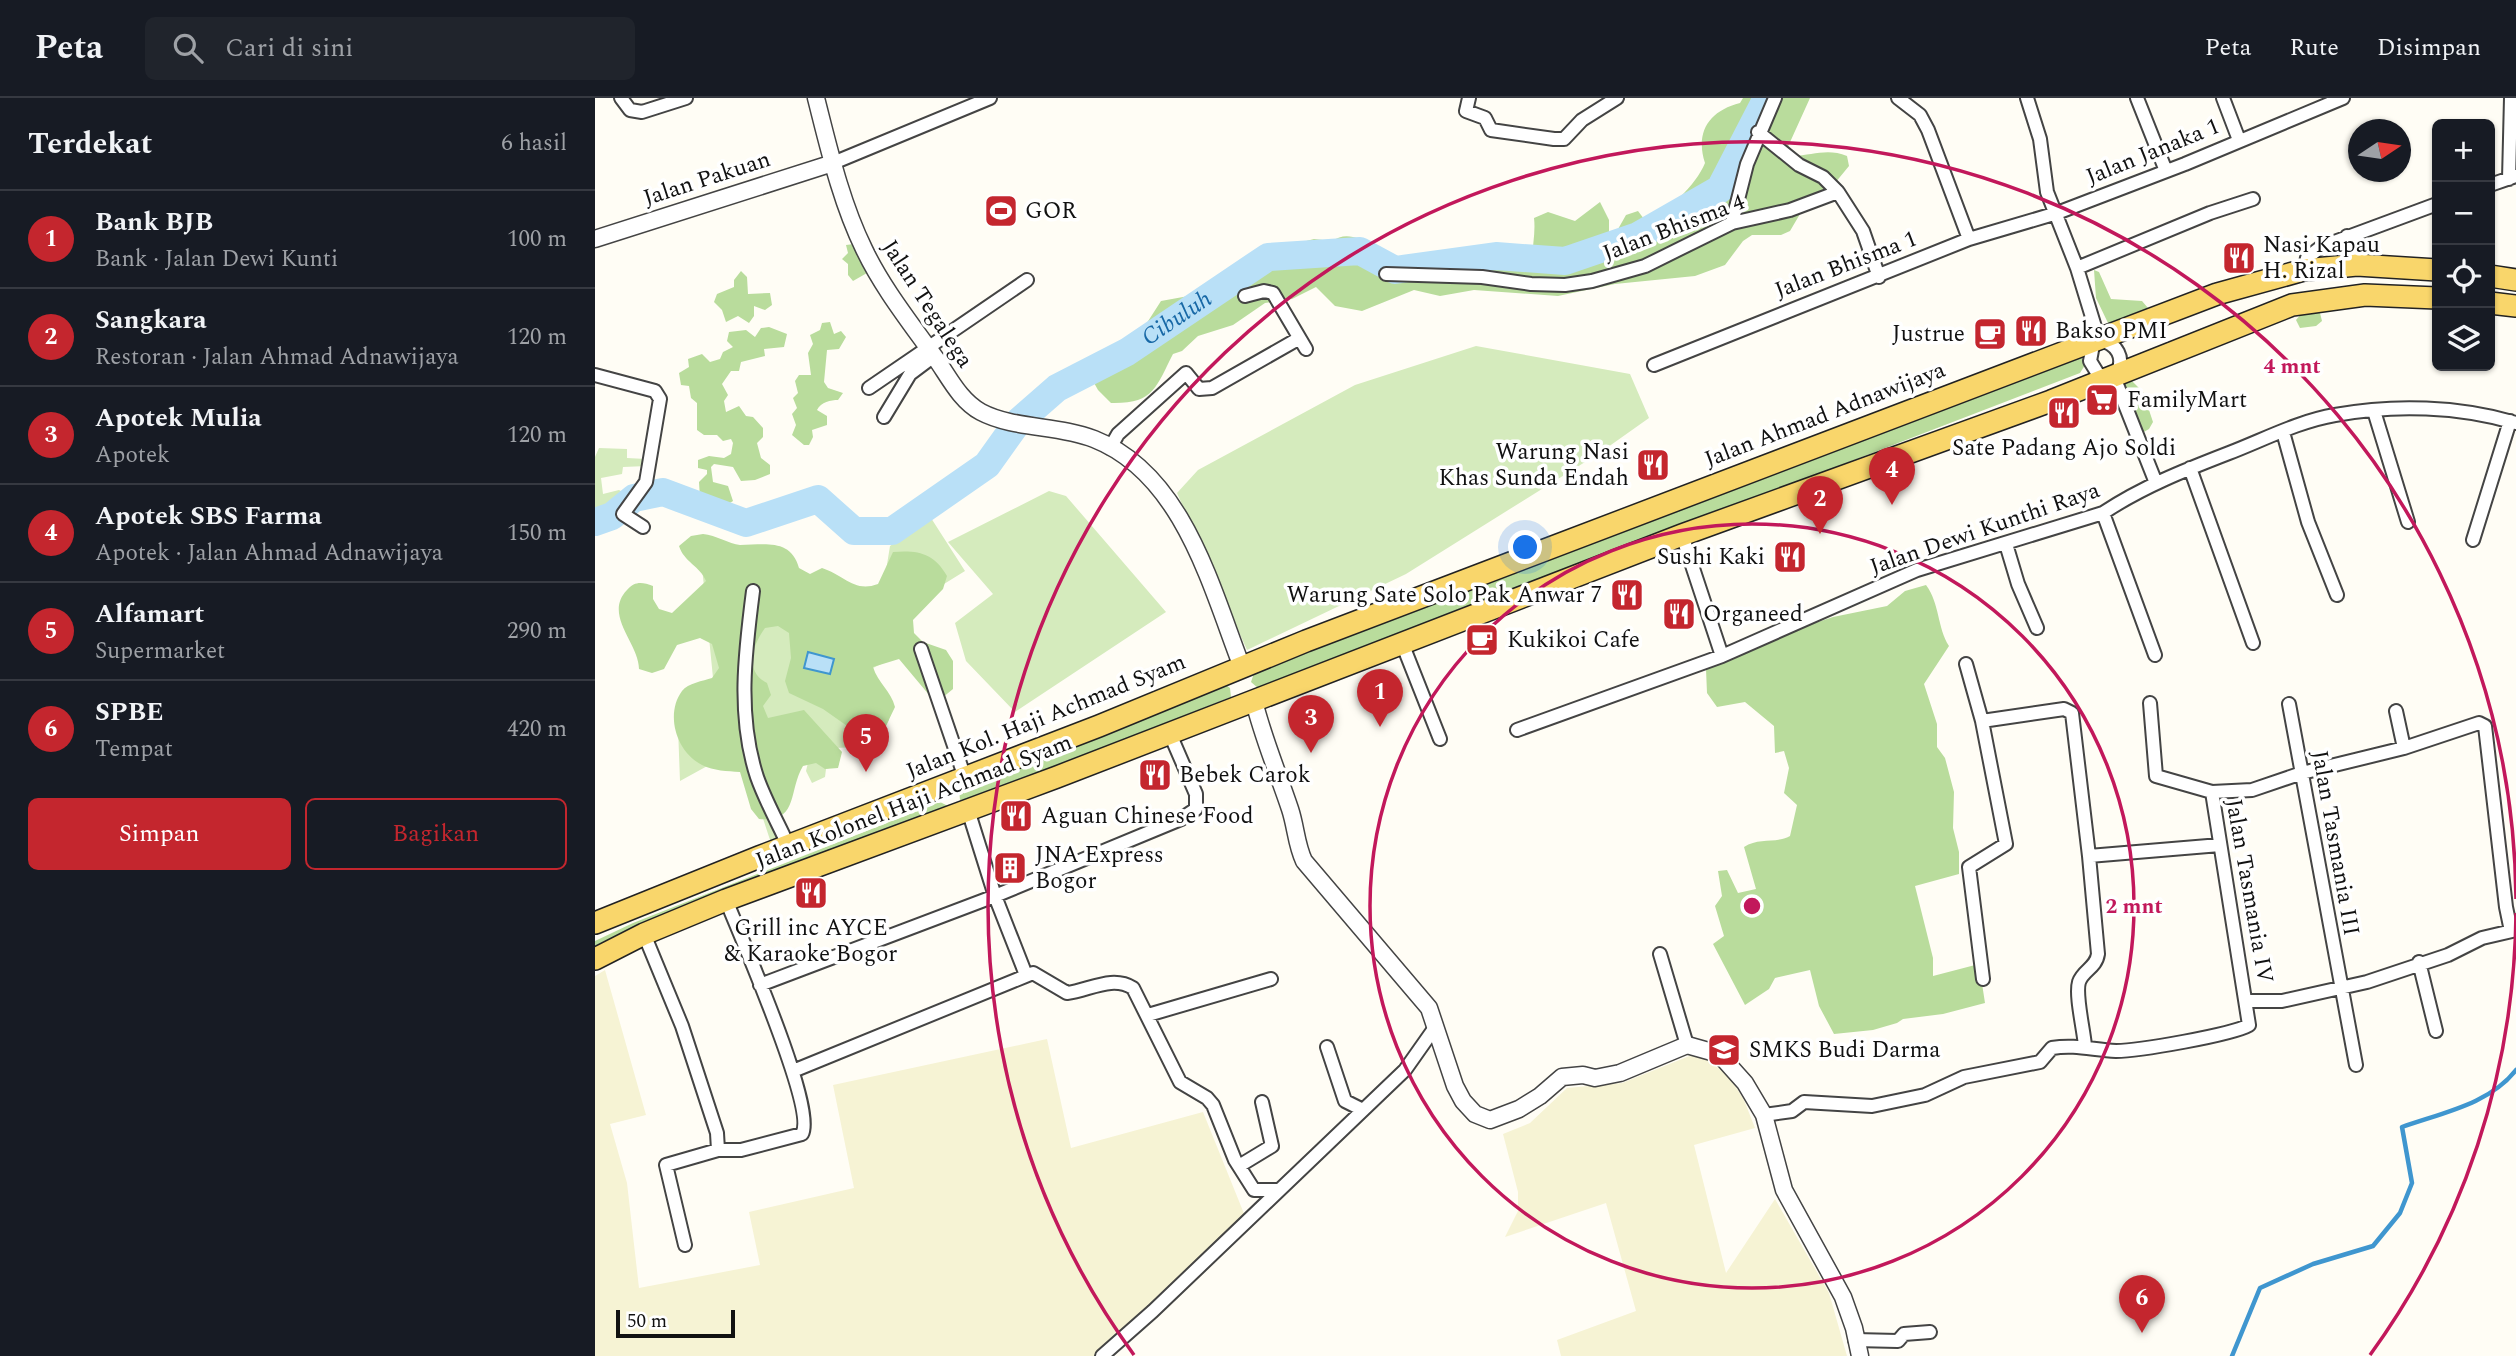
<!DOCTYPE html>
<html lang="id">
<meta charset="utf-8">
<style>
:root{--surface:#171b24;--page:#20242c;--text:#f1f3f6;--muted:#9ea1a6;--line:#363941;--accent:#c4262e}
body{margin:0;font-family:Spectral,serif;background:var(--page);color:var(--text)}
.controls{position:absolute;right:21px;top:21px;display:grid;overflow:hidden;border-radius:10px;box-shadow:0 2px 5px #0004}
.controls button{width:63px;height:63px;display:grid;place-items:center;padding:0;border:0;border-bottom:2px solid var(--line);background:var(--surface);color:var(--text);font:35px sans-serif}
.compass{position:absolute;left:1753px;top:21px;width:63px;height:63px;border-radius:50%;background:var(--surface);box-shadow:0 2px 5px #0004;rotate:77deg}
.scale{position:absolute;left:21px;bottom:18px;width:119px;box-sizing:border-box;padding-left:7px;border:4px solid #111;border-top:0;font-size:19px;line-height:24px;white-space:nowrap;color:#111;-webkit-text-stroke:5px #fff;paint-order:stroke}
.you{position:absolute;left:931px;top:450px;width:24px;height:24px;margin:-18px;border:5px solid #fff;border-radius:50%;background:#1a73e8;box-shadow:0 0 0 10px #1a73e833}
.badge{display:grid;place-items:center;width:46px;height:46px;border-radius:50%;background:var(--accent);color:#fff;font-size:23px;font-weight:700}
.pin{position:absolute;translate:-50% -58px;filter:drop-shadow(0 2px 4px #0008)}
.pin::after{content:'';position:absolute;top:37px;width:24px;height:21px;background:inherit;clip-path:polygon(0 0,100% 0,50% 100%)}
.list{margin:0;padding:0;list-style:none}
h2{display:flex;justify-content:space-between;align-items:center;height:91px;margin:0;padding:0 28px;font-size:30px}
h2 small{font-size:23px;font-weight:400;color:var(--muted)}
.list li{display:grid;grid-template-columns:46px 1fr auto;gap:21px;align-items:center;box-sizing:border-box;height:98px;padding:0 28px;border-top:2px solid var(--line)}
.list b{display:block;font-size:26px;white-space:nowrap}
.list p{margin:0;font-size:23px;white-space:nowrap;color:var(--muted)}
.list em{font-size:23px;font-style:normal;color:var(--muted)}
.actions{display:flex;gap:14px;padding:21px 28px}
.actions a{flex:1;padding:16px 0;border:2px solid var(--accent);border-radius:10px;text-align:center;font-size:24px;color:var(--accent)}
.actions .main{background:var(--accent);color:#fff}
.icon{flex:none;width:38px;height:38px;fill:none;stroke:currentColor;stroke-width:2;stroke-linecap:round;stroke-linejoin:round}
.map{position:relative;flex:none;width:1921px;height:1258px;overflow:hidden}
header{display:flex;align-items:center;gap:42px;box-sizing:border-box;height:98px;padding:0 35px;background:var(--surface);border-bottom:2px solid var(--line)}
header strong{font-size:33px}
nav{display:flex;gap:38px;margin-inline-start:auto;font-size:24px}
.search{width:490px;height:63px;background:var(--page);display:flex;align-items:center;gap:18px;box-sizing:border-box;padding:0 24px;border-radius:10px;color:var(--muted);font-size:26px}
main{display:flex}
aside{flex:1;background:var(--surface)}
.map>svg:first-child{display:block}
.farmland{fill:#f6f3d4}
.green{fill:#d5ebbd}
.forest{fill:#b9dc9c}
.water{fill:#b9e0f7;stroke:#3f96cf;stroke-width:2}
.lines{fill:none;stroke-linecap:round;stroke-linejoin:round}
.stream{stroke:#3f96cf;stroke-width:4.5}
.river{stroke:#b9e0f7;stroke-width:28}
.minor-casing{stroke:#444;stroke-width:16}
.tertiary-casing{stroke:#444;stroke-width:19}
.primary-casing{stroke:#222;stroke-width:24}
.minor{stroke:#fff;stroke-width:12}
.tertiary{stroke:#fff;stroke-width:16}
.primary{stroke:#f9d66b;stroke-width:21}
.ring{fill:none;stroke:#c2185b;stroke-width:3.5}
.labels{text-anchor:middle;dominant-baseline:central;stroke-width:7;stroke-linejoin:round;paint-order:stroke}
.street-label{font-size:23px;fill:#111;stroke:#fff}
.poi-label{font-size:23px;fill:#111;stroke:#fff;text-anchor:start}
.water-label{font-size:24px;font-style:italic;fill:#1768a6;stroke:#fff}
.centre{fill:#c2185b;stroke:#fff;stroke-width:3.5}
.ring-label{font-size:21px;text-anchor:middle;font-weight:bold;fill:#c2185b;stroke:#fff;stroke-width:7;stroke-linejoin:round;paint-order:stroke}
</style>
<header>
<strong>Peta</strong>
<div class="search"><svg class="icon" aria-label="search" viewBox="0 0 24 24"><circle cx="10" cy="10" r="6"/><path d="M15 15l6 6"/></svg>Cari di sini</div>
<nav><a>Peta</a><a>Rute</a><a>Disimpan</a></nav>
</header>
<main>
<aside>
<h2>Terdekat<small>6 hasil</small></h2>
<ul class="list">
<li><span class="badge">1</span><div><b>Bank BJB</b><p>Bank · Jalan Dewi Kunti</p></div><em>100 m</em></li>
<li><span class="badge">2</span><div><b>Sangkara</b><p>Restoran · Jalan Ahmad Adnawijaya</p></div><em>120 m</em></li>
<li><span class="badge">3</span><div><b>Apotek Mulia</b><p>Apotek</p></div><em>120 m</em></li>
<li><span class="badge">4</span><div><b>Apotek SBS Farma</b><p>Apotek · Jalan Ahmad Adnawijaya</p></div><em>150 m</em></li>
<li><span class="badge">5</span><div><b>Alfamart</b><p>Supermarket</p></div><em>290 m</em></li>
<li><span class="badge">6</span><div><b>SPBE</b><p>Tempat</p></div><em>420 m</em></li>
</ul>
<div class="actions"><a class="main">Simpan</a><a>Bagikan</a></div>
</aside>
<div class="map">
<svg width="1921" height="1258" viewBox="0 0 1921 1258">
<rect width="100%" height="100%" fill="#fffdf5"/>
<path class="farmland" d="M 10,872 L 51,1017 L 15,1026 L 32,1085 L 44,1190 L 165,1167 L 154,1114 L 259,1090 L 238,987 L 452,941 L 476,1050 L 608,1014 L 652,1123 L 507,1258 L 0,1258 L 0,878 Z
M 1097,957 L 1109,959 L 1134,978 L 1149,1002 L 1160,1030 L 1099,1047 L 1131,1175 L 1180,1101 L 1234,1195 L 1252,1258 L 966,1258 L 962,1242 L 1041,1213 L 1011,1105 L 910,1139 L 923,1113 L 923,1094 L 908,1036 L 935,1025 L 972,990 L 1027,985 Z"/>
<path class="green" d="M 881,248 L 1035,276 L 1054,320 L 1006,354 L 811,476 L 652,552 L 582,395 L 603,372 L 760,287 Z
M 4,350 L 32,351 L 32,360 L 51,361 L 52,368 L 28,369 L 27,376 L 6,380 L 8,396 L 24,392 L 35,398 L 20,412 L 0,420 L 0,359 Z
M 454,393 L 471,398 L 571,514 L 420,614 L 371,563 L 360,525 L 398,496 L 353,444 Z
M 336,420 L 370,473 L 307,512 L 306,556 L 278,570 L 286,610 L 294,622 L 281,648 L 241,650 L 244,667 L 231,671 L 230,679 L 217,685 L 211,673 L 216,652 L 175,703 L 190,743 L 177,748 L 145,650 L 85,683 L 82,602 L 120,600 L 107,469 L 199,490 L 288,491 L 295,448 Z"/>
<path class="forest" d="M 1148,0 L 1215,0 L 1191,53 L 1198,58 C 1218,57 1233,50 1252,58 L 1254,68 L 1240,85 L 1215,99 L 1195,133 L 1186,137 L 1157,137 L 1148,143 L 1130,167 L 1100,178 L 1020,186 L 963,198 L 879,192 L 845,198 L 819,192 L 767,213 L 740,208 L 721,189 L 697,201 L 670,205 L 638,227 L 603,238 L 587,253 L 578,256 C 561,289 559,306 516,305 L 503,292 L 493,274 L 498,267 L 548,231 L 566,203 L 599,197 L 613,184 L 639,177 L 677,152 L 719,141 L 737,143 C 746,137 754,137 765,141 L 764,159 L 784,173 L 802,170 L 865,172 L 867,156 L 898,161 L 913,172 L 938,166 C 936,151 941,137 939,120 L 953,114 L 980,123 L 1005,104 L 1014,122 L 1014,147 L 1031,117 L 1043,113 L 1049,121 C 1072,116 1101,87 1110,65 C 1100,34 1114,13 1145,5 Z
M 259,146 L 272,175 L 258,183 L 253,177 L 253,166 L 247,161 L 253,155 L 251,147 Z
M 1499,172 L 1504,174 L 1516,201 L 1547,203 L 1553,210 L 1551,214 L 1517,226 L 1513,225 L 1501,200 Z
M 146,173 L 152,179 L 153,196 L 175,195 L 177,207 L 170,212 L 159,208 L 159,218 L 154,225 L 143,218 L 131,224 L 127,212 L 119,204 L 122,196 L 139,189 L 139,182 Z
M 1713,208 L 1725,215 L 1727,223 L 1721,228 L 1705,230 L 1701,222 Z
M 235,224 L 239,236 L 246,233 L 251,239 L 244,251 L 232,252 L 229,284 L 233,290 L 248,295 L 243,302 C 236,302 226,304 222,312 L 232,318 L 232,327 L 217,332 L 218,339 L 214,347 L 209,347 L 197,337 L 201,327 L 197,316 L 202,310 L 198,300 L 203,295 L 200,283 L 204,277 L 216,277 L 213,255 L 218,246 L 215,237 L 225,232 L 227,225 Z
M 174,229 L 192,236 L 189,249 L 169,251 L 170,258 L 146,264 L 144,273 L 136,273 L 127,286 L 133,297 L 129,303 L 131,314 L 144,308 L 151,318 L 158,319 L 168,330 L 168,339 L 162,345 L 166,360 L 175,367 L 175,376 L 160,382 L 146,383 L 138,369 L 119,366 L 116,369 L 118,384 L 133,388 L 138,403 L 130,408 L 105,400 L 104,384 L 112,376 L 112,372 L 103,370 L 103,362 L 114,358 L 129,360 L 136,356 L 138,345 L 136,341 L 128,343 L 122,337 L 109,337 L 102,332 L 102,305 L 96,300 L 94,288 L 86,287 L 84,275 L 94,269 L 93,261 L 107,256 L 115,264 L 125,261 L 128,254 L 138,249 L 132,243 L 134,234 L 151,232 L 160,239 L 166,230 Z
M 1486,257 L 1490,267 L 1485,275 L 669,589 L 664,591 L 656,584 L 660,572 Z
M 1536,282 L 1548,294 L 1558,324 L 1554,331 L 1547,335 L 1526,304 L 1518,302 L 1508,291 Z
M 108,436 C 121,437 134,446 145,447 C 169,447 196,440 204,470 L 215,476 L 227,470 C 249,477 259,495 283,486 L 298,454 C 323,452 339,455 352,478 L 348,491 L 318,522 L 319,535 L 328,544 L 351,552 L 358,563 L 358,591 L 347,600 L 335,598 L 304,561 L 278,569 C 283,585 296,593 300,609 L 289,632 L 277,639 L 265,637 L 228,611 L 194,595 L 190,583 L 196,560 L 194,535 L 183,528 L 170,530 C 157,548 149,573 172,585 L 176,597 L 168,608 L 173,620 L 209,612 L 247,654 L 243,670 L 230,671 L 221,665 L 208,668 C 193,693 204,725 164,721 L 156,711 L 145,674 C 132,673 119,673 107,667 C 81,654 70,616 87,593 C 93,585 108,583 117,580 L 124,570 L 117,546 L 105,540 L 82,547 L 69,571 L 57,575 L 44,571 C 44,545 8,517 32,492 C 40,483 47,484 58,488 L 58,501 L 64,511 L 77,515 L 111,483 C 105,468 89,464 84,448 L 96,438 Z
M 1331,487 C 1345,506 1342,529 1354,548 L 1329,586 L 1342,626 L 1342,649 L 1350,660 L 1359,694 L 1358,730 L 1364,754 L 1364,776 L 1320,788 L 1338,860 L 1338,878 L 1384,866 L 1390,905 L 1348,916 L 1308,921 L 1302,925 L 1278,932 L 1239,936 L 1224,908 L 1215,872 L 1180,880 L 1174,891 L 1150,907 L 1118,846 L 1129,838 L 1120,808 L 1127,798 L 1123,773 L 1132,772 L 1143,795 L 1161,791 L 1149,749 C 1164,739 1180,746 1195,738 L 1202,707 L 1189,695 L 1194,670 L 1189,653 L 1180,655 L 1179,628 L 1150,604 L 1122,609 L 1112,595 L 1111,571 L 1169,542 L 1238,519 L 1292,508 L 1310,493 Z
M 631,587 L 635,590 L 636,599 L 374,703 L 365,702 L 364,692 Z
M 345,704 L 355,709 L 0,855 L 0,843 L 38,825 Z"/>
<path class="water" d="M 213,554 L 239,561 L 235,576 L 209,570 Z"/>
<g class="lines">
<path class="stream" d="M 1637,1258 L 1665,1190 L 1718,1166 L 1778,1148 L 1805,1115 L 1817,1085 L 1807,1029 C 1846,1015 1895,1006 1921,972"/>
<path class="river" id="s1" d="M 0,424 L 17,418 L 39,400 L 68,394 L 151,425 L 223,401 L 259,433 L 297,433 L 392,367 L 422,325 L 462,290 L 532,254 L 673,159 L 765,153 L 800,172 L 901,158 L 970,163 L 1043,138 L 1125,91 L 1172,0"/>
<defs>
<path id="minor" d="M 26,0 L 35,12 L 47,14 L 91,0
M 874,0 L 871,13 L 890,20 L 896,32 L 959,41 L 969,41 L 987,22 L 1022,0
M 1303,0 L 1325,17 L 1333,32 L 1374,141
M 1432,0 L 1445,41 L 1452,94 L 1482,170 L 1504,242
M 1542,0 L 1571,73
M 1628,0 L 1644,42
M 1163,34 L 1204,67 L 1228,79 L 1243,94
M 238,65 L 395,0
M 1914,81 L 1916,0
M 1895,87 L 1921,78
M 1137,125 L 1152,66 L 1180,0
M 1752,138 L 1762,167
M 1482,170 L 1615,115 L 1658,101
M 1709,172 L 1712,160 L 1726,149 L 1842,106
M 791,176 L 887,179 L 936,186 L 970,187 L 997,183 L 1050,168 L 1137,125 L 1195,112 L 1243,94 L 1268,133 L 1284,179
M 650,198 L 669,193 L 678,195 L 711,251
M 1504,242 L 1498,247 L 1495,263 L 1503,276 L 1515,279
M 1504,242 C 1522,245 1531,260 1521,277
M 1059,267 L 1374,141 L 1462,115 L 1590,66 L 1748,0
M 0,277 L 60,293 L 65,301 L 51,384 L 28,416 L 48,429
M 1519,279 L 1561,385
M 274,290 L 432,182
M 1779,313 L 1813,424
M 289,319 L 315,276 L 339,258
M 1688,334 L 1713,424 L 1742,497
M 515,350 L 523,336 L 591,275 L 604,291 L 617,290 L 703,241
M 1595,370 L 1658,545
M 1508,415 L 1560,557
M 1087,437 L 1127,558
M 1878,442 L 1915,323
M 1411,446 L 1423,486 L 1442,530
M 158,493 C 150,555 142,618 162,679 C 170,702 183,725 193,747
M 807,545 L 845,641
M 326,551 L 370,680
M 1371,566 L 1387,623 L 1411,746 L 1374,769 L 1388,881
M 1694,606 L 1761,967
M 1387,623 L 1469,611 L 1477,615 L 1494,758 L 1625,747
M 922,632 L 1127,558 L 1322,472 L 1508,415 C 1547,389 1590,372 1634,355 C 1668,342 1704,323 1740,317 C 1799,306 1864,308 1921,325
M 1809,650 L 1884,625 L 1890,628 L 1911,809 L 1916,833
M 1617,694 L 1657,692 L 1707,675 L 1809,650 L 1801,613
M 373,712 L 400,798 L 431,877
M 49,836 L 87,928 L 122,1035 L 123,1052 L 146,1052 L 207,1036 C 222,1011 145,837 131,802
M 1065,856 L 1092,947
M 1824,864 L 1841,933
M 165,887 L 400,798 L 586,721 L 601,711 L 601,696 L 575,636
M 1652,903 L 1687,903 L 1772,884 L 1853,857 L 1887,840 L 1921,832
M 553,917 L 676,881
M 1490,948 C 1489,933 1480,897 1484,884 C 1488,872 1501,870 1503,856 L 1494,758
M 732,949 L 750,1003 L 768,1012
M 198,973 L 438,875 L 472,895 C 495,892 517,877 538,890 L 585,984 L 612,1000 L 618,1007 L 640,1062 L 659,1092 L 684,1092
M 1169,1017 L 1197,1013 L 1209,1004 L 1277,1008 L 1330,997 L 1369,979 L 1445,964 L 1457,950 C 1480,946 1498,952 1521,953 C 1543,953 1636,937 1654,927 L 1617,694 L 1561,678 L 1555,605
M 644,1068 L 677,1048 L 667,1004
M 90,1147 L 71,1067 L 123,1052
M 1260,1242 L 1303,1243 L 1309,1236 L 1335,1234
M 507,1258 L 558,1213 L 810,972 L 841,928"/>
<path id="tertiary" d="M 221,0 C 234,51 246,104 269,151 C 287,189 314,223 339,258 C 353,277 364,302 386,314 C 418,331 464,327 499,341 C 588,376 616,489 647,569
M 0,141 L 238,65
M 659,603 C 668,640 683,675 695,711 C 701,729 701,746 709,763 L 834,910 L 860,988 L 868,1003 L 880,1016 L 895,1022 L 924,1011 L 945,998 L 967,979 L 988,977 L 1000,980 L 1025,975 L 1092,947 L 1124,956 L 1150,985 L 1169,1017 L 1189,1092 L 1248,1199 L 1259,1230 L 1265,1258"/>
<path id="primary" d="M 1895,178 L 1921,182
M 1895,205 L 1921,208
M 0,825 L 164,759 L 504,628 L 711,543 L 1622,196 L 1709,172 L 1762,167 L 1842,172
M 0,861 L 49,836 L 131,802 L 462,679 L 1087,437 L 1456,303 L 1697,207 L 1770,197 L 1842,200"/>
</defs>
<use href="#minor" class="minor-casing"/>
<use href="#tertiary" class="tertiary-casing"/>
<use href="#primary" class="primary-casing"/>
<use href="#minor" class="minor"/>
<use href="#tertiary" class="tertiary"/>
<use href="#primary" class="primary"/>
</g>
<g class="ring">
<circle cx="1157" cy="808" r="382"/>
<path d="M1921 815A764 764 0 0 1 1775 1257M539 1257A764 764 0 1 1 1921 801"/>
</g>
<defs>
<symbol id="stadium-square" viewBox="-11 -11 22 22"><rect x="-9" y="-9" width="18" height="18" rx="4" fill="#c4262e" stroke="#fff"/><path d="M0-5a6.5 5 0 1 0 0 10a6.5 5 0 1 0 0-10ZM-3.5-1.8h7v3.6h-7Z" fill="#fff"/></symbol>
<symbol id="restaurant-square" viewBox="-11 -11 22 22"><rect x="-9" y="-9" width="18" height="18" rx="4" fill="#c4262e" stroke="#fff"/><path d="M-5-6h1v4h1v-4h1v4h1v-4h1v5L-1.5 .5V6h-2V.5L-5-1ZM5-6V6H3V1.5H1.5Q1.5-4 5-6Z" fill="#fff"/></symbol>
<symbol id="cafe-square" viewBox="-11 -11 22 22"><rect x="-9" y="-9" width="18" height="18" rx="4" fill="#c4262e" stroke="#fff"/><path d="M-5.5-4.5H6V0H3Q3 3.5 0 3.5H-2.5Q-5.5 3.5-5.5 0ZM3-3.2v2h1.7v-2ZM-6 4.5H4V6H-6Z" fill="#fff"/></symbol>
<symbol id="supermarket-square" viewBox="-11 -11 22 22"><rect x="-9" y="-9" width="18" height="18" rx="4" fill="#c4262e" stroke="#fff"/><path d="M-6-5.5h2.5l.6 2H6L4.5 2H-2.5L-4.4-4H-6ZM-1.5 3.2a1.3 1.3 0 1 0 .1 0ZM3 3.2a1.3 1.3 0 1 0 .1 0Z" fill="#fff"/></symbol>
<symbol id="building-square" viewBox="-11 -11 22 22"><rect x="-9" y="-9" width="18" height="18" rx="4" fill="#c4262e" stroke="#fff"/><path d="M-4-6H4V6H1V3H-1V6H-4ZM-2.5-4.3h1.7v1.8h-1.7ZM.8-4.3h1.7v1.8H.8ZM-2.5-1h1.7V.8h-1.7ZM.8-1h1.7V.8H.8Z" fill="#fff"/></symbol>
<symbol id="school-square" viewBox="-11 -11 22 22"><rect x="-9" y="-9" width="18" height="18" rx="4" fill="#c4262e" stroke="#fff"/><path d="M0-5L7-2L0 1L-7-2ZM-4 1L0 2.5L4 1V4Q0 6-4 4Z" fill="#fff"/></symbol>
</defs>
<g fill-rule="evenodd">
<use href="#stadium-square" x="387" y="94" width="38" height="38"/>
<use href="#restaurant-square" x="1625" y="141" width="38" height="38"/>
<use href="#restaurant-square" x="1417" y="214" width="38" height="38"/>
<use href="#cafe-square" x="1376" y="217" width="38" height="38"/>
<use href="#supermarket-square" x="1488" y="283" width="38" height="38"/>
<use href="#restaurant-square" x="1450" y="296" width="38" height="38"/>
<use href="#restaurant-square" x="1039" y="348" width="38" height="38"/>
<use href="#restaurant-square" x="1176" y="440" width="38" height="38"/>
<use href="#restaurant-square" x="1013" y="478" width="38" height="38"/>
<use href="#restaurant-square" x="1065" y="497" width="38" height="38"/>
<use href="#cafe-square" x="868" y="523" width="38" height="38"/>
<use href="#restaurant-square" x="541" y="658" width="38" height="38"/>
<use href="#restaurant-square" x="402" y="699" width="38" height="38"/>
<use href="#building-square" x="396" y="751" width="38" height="38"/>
<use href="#restaurant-square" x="197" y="776" width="38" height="38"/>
<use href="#school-square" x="1110" y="933" width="38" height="38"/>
</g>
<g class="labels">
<g class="street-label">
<text transform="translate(1558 54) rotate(-22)">Jalan Janaka 1</text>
<text transform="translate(112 81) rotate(-18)">Jalan Pakuan</text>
<text transform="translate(1079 130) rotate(-21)">Jalan Bhisma 4</text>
<text transform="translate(1251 167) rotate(-21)">Jalan Bhisma 1</text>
<text transform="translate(332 206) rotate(57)">Jalan Tegalega</text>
<text transform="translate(1230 317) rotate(-21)">Jalan Ahmad Adnawijaya</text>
<text transform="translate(1390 431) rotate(-19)">Jalan Dewi Kunthi Raya</text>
<text transform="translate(451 619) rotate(-22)">Jalan Kol. Haji Achmad Syam</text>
<text transform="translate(319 704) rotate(-21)">Jalan Kolonel Haji Achmad Syam</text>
<text transform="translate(1740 745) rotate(80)">Jalan Tasmania III</text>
<text transform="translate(1654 793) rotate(80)">Jalan Tasmania IV</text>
</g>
<g class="poi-label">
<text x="430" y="113">GOR</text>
<text x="1668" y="147">Nasi Kapau<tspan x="1668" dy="26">H. Rizal</tspan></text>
<text x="1460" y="233">Bakso PMI</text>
<text x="1370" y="236" text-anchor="end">Justrue</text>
<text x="1532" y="302">FamilyMart</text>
<text x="1469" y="350" text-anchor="middle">Sate Padang Ajo Soldi</text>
<text x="1034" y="354" text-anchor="end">Warung Nasi<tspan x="1034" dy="26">Khas Sunda Endah</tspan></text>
<text x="1170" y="459" text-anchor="end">Sushi Kaki</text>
<text x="1007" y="497" text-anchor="end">Warung Sate Solo Pak Anwar 7</text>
<text x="1108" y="516">Organeed</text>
<text x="912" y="542">Kukikoi Cafe</text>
<text x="584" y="677">Bebek Carok</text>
<text x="446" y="718">Aguan Chinese Food</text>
<text x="440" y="757">JNA Express<tspan x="440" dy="26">Bogor</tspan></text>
<text x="216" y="830" text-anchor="middle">Grill inc AYCE<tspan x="216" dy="26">&amp; Karaoke Bogor</tspan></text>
<text x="1154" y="952">SMKS Budi Darma</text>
</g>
<g class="water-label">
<text stroke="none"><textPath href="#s1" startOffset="686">Cibuluh</textPath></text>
</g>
</g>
<circle cx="1157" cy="808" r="10" class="centre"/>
<g class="ring-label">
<text x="1697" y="275">4 mnt</text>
<text x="1539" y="815">2 mnt</text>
</g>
</svg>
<div class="controls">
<button>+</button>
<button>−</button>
<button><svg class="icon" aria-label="locate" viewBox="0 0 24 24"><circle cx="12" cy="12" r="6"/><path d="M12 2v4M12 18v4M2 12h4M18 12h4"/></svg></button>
<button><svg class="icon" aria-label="layers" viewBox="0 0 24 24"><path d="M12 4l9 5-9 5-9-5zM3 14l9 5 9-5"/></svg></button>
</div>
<svg class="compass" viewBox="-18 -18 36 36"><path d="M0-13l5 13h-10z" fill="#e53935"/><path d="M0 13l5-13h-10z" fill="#9ea1a6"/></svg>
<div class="scale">50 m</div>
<div class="you"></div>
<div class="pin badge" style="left:785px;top:629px">1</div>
<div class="pin badge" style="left:1225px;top:436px">2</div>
<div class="pin badge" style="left:716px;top:655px">3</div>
<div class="pin badge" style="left:1297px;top:407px">4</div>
<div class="pin badge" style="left:271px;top:674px">5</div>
<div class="pin badge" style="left:1547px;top:1235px">6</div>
</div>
</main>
